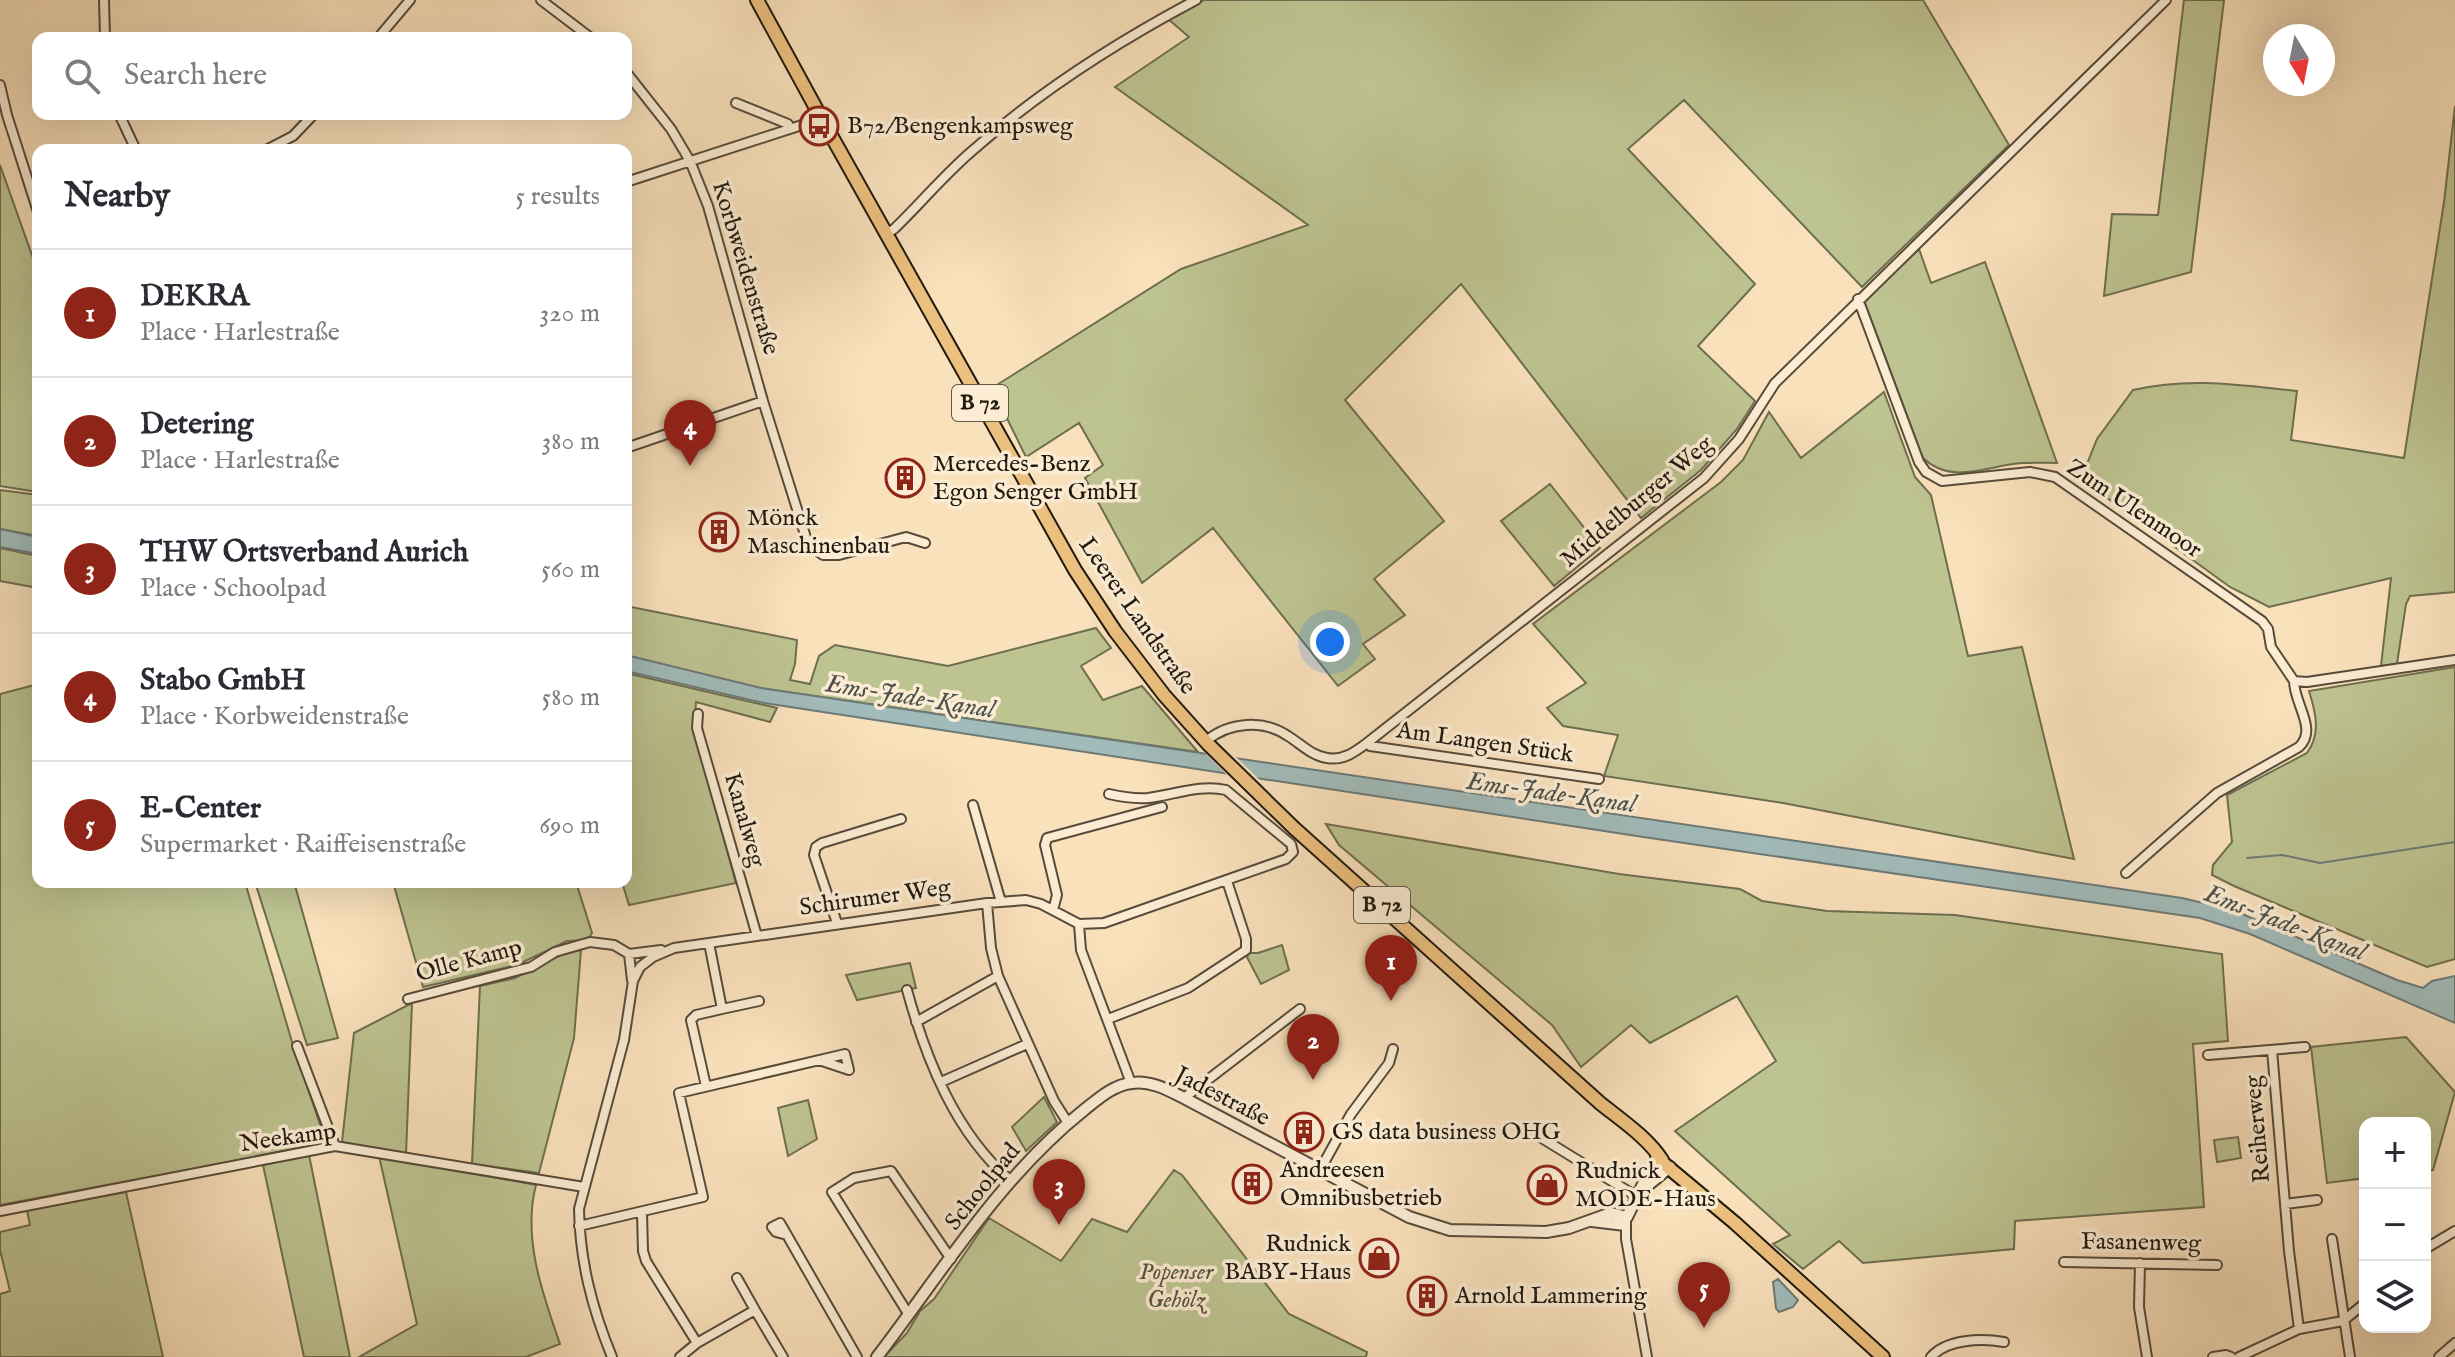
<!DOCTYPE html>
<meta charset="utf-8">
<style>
:root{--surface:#fff;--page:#f2f2f3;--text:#2b2b33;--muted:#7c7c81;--line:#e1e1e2;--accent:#8f2418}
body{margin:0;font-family:"IM FELL English",serif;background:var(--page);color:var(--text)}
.controls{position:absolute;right:24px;bottom:24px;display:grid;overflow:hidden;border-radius:16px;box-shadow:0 8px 32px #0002}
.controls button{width:72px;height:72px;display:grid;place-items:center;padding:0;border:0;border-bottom:2px solid var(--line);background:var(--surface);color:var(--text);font:40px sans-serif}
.compass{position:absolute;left:2263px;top:24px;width:72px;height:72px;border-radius:50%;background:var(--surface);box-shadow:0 8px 32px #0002;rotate:170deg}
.you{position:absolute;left:1330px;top:642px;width:28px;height:28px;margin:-20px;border:6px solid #fff;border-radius:50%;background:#1a73e8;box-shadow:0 0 0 12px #1a73e833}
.badge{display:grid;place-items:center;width:52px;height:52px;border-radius:50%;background:var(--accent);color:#fff;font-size:26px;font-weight:700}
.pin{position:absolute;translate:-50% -66px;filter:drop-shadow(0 2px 4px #0008)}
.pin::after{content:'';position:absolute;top:42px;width:28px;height:24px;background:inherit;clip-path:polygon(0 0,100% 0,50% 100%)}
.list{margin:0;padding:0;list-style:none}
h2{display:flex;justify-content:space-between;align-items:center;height:104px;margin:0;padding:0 32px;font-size:34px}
h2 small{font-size:26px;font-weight:400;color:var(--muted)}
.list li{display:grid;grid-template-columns:52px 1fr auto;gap:24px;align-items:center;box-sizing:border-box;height:128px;padding:0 32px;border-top:2px solid var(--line)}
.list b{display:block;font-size:30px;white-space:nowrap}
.list p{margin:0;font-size:26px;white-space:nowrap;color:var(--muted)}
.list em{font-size:26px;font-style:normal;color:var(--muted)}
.icon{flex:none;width:44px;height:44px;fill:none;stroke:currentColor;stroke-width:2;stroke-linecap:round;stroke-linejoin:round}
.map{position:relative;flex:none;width:2455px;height:1357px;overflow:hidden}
.search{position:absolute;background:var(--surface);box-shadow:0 8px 32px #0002;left:32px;top:32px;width:600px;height:88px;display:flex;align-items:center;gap:20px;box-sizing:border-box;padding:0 28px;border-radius:16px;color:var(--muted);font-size:30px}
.panel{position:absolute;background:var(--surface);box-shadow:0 8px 32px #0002;left:32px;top:144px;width:600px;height:744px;border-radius:16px}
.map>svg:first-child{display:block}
.green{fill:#bdc391;stroke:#6e6e50;stroke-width:2}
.water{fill:#a1bbba;stroke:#6d7a76;stroke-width:2}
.pier{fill:#f9e1bc}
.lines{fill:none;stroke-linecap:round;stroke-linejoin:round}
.stream{stroke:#6d7a76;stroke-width:2}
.minor-casing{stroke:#564b3b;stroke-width:12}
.tertiary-casing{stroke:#564b3b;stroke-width:14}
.primary-casing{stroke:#201910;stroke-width:16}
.minor{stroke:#fbecd3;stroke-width:8}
.tertiary{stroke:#fbecd3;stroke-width:10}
.primary{stroke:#ecc07e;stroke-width:12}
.labels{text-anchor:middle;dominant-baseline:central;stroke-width:7;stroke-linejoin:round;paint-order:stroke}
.shield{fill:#fbecd3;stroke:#62584a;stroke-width:2}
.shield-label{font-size:22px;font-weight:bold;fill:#201910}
.poi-label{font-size:24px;fill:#201910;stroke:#fbecd3;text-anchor:start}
.street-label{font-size:24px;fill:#201910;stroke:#fbecd3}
.park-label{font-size:24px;font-style:italic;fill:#57543d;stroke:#fbecd3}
.water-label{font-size:26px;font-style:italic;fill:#4d524c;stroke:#fbecd3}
</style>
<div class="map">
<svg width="2455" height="1357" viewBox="0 0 2455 1357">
<rect width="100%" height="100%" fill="#f9e1bc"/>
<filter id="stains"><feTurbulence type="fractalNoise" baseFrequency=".0025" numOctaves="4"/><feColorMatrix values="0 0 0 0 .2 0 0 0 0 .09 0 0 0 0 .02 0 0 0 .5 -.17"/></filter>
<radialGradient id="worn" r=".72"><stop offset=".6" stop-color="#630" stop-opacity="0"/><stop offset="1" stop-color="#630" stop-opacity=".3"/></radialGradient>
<path class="green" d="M 1204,0 L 1923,0 L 2009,145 L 1862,287 L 1684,100 L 1628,149 L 1755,284 L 1698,346 L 1755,401 L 1737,429 L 1701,470 L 1641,518 L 1461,284 L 1345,400 L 1444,521 L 1374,579 L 1405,615 L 1363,644 L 1375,659 L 1338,686 L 1213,528 L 1142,583 L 1085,478 L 1103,465 L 1079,423 L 1026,457 L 992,388 L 1181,269 L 1308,225 L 1115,87 L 1189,37 L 1168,19 Z
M 2184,0 L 2224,0 L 2191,272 L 2104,296 L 2112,214 L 2158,215 Z
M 2455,106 L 2455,592 L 2410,596 L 2406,604 L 2397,664 L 2381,666 L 2391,578 L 2269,607 L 2230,587 L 2081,479 L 2097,439 L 2133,390 C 2191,377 2239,385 2297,391 L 2291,440 L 2404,458 L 2444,202 Z
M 0,165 L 38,272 L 38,492 L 0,486 Z
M 1919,249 L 1931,283 L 1985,262 L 2057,463 C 2042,463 2027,462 2013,464 C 1981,469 1949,483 1923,458 L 1865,303 L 1867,296 Z
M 1884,392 L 1915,477 L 1931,495 L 1968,656 L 2022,647 L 2074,859 L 1783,803 L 1604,776 L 1618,735 L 1563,726 L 1547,708 L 1586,683 L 1533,624 L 1721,482 L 1743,460 L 1769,412 L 1801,458 Z
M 1550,484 L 1600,548 L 1554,586 L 1501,521 Z
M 0,490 L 38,495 L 38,536 L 0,529 Z
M 0,548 L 38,556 L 38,588 L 0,581 Z
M 626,606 L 797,640 L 795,664 L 790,680 L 810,684 L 819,656 L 835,645 L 948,666 L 1096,628 L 1111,648 L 1081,666 L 1103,700 L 1142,686 L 1198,752 L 760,688 L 626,656 Z
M 2455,667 L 2455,959 L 2427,967 L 2234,886 L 2212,875 L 2213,865 L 2232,842 L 2227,795 L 2307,753 C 2321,734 2316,713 2309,691 Z
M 626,673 L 777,708 L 770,722 L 696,702 L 694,730 L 736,883 L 629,905 L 622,882 L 626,882 Z
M 38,684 L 38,882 L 245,882 L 292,1042 L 324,1136 L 315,1146 L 0,1205 L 0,694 Z
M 1326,824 L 1619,874 L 1740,889 L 1762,901 L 1827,911 L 1955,915 L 2222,954 L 2228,1041 L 2193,1044 L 2204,1207 L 2015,1221 L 2014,1249 L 1863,1263 L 1839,1241 L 1803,1269 L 1773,1244 L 1790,1235 L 1675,1131 L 1776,1061 L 1737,996 L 1650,1043 L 1631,1025 L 1581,1067 L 1552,1025 L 1339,845 Z
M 255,882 L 294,882 L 338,1038 L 307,1045 Z
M 393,882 L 576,882 L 592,933 L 588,940 L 567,941 L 517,965 L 423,987 Z
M 1282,945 L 1289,970 L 1261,984 L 1247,957 L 1249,953 L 1258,953 Z
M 581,950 L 574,1038 L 539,1173 L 472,1164 L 480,986 L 515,978 L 565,953 Z
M 910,963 L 916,988 L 857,1000 L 846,975 Z
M 412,1003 L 406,1154 L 342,1142 L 354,1033 Z
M 2406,1037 L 2455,1092 L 2433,1170 L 2425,1171 L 2425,1123 L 2365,1123 L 2365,1178 L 2327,1183 L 2311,1047 Z
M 1044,1097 L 1057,1122 L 1026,1151 L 1012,1127 Z
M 808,1100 L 817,1139 L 788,1156 L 778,1108 Z
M 2238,1137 L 2241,1158 L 2217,1162 L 2214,1140 Z
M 309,1155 L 350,1357 L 304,1357 L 263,1165 Z
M 379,1156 L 536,1185 C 522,1238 543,1295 560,1344 L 526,1357 L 359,1357 L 417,1324 Z
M 1174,1170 L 1182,1175 L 1289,1314 L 1367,1352 L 1366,1357 L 884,1357 L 907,1333 L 920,1311 L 934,1299 L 989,1218 L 1061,1261 L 1092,1219 L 1127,1232 Z
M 126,1192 L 163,1357 L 0,1357 L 0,1294 L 10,1291 L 0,1250 L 0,1232 L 30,1225 L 27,1210 Z"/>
<path class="water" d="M 0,529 L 38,537 L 38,554 L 0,547 Z
M 626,655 L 761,688 L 2182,898 L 2233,910 L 2397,980 L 2423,988 L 2432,981 L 2455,976 L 2455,1023 L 2250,934 L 2200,918 L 1650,838 L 764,703 L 626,671 Z
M 1778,1279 L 1798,1300 L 1793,1307 L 1779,1312 L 1776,1308 L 1773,1282 Z"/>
<path class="pier" d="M 1202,750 L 1234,755 L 1264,784 L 1231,779 Z"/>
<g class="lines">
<path class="stream" d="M 2247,858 L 2282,855 L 2320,863 L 2455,842"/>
<defs>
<path id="minor" d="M 104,0 L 105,38
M 541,0 L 591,38
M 378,38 L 410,0
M 626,72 L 671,129 L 690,161 L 708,206 L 763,401 L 808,544 L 823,555 L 839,555 L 906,537 L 925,543
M 0,85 L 7,115 L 38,212
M 736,103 L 788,124 L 790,129
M 119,114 L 136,150
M 266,150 L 293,136 L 314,114
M 626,182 L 805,124
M 886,234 L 894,229 C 920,204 944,175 972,151 C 1041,90 1115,43 1196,0
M 1858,299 L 1919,462 L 1926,472 L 1942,481 L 2030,472 L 2055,477 L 2262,621 L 2268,629 L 2271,647 L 2294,681 L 2307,682 L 2455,660
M 626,448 L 763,401
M 698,714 L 697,728 L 757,936
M 1206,741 C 1229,722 1263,719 1288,736 C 1301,744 1312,756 1327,758 C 1343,761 1355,752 1367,743 L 1704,478 L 1739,439 L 1775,383 L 2166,0
M 1367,743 L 1370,746 L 1599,779
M 973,805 L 1001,902
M 2126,873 L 2217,793 L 2299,747 C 2318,729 2294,704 2294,681
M 987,903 L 991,948 L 998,976 L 1054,1101 L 1068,1123
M 1053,910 L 1057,895 L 1045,845 L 1047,838 L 1162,807
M 837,923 L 814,855 L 816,847 L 822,843 L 901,819
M 1079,924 L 1081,950 L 1131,1083
M 629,954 L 632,980
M 907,990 C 926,1059 955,1133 1011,1181
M 408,999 L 531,967 L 555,952 L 590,942 L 614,945 L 629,954 L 661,950
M 722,1009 L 759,1001
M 1108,1019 L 1188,988 L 1246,950 L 1246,939 L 1227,881
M 916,1022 L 998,976
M 297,1046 L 335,1146
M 2272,1050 L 2289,1251 L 2299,1329
M 2208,1055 L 2305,1047
M 941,1082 L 1027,1044
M 706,1086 L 691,1020 L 696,1015 L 722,1009 L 709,943
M 1184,1098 L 1300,1009
M 1533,1126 L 1540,1137 L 1636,1196
M 1320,1170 L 1351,1114 L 1389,1063 L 1393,1049
M 2285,1204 L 2317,1200
M 0,1211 L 335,1146 L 584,1187
M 642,1213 L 643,1251 L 646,1261 L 697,1343
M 1626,1220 L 1626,1239 L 1647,1357
M 579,1226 L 703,1197 L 679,1093 L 845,1054 L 849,1070 L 819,1060
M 787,1235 L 776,1232 L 772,1227 L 780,1223 L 787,1235 L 857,1357
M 2332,1239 L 2350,1357
M 2425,1249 L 2455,1231
M 2064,1262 L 2217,1265
M 2140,1263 L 2139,1307 L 2147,1357
M 737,1278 L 755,1310
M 909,1315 L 832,1192 L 854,1178 L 891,1171 L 951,1259
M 612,1357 C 592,1308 580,1262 579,1209 L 624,1040 L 633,981 L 640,967 L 653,957 L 674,948 L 987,903 L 1026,900 L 1041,904 L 1079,924 L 1104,923 L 1286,859 L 1293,852 L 1291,844 L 1226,790 C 1200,784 1174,795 1148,798 C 1135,799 1122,797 1109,794
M 680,1357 L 697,1343 L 755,1310 L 783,1357
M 1931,1357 C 1947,1339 1981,1338 2004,1342
M 2213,1357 L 2226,1355 L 2231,1357
M 2239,1357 L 2299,1329 L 2343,1321 L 2365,1303
M 2439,1357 L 2455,1343"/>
<path id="tertiary" d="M 1641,1191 L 1670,1167
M 1592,1221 L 1625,1225
M 877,1357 C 942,1272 1000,1177 1084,1110 C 1098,1099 1113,1085 1132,1083 C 1150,1080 1168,1090 1184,1098 L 1409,1217 L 1450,1230 L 1546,1232 L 1569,1228 L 1611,1213 L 1627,1217 L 1646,1178 L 1662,1160"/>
<path id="primary" d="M 757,0 L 823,121 L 1075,570 L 1115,631 L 1164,695 L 1208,744 L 1294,828 L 1600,1103 C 1621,1120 1647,1137 1662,1160
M 1657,1158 L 1735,1223 L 1883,1357"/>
</defs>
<use href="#minor" class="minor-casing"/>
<use href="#tertiary" class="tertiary-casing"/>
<use href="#primary" class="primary-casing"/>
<use href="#minor" class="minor"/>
<use href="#tertiary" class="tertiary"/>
<use href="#primary" class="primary"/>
</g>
<defs>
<symbol id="bus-ring" viewBox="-11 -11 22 22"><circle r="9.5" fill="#fbecd3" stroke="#8f2418" stroke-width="1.5"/><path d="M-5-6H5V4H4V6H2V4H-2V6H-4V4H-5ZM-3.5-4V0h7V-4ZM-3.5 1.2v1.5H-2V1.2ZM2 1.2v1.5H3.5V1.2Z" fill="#8f2418"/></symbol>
<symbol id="building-ring" viewBox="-11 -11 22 22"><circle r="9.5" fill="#fbecd3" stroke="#8f2418" stroke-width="1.5"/><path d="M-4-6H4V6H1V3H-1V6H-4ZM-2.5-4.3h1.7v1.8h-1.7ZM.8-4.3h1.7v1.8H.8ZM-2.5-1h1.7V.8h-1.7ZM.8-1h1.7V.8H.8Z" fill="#8f2418"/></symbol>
<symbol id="shop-ring" viewBox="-11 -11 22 22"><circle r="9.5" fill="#fbecd3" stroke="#8f2418" stroke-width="1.5"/><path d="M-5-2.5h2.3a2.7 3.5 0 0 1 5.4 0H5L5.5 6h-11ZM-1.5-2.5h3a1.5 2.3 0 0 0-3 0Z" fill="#8f2418"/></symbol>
</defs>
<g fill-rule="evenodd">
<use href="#bus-ring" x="797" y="104" width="44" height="44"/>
<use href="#building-ring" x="883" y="456" width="44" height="44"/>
<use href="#building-ring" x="697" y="510" width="44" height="44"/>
<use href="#building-ring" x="1282" y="1110" width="44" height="44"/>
<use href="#building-ring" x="1230" y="1162" width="44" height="44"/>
<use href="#shop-ring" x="1525" y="1163" width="44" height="44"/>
<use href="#shop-ring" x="1357" y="1236" width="44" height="44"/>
<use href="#building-ring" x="1405" y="1274" width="44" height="44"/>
</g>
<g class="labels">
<g class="shield">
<rect x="952" y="385" width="56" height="36" rx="6"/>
<rect x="1354" y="887" width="56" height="36" rx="6"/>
</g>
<g class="shield-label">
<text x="980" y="403">B 72</text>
<text x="1382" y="905">B 72</text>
</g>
<g class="poi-label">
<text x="847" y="126">B72/Bengenkampsweg</text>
<text x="933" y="464">Mercedes-Benz<tspan x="933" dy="28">Egon Senger GmbH</tspan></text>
<text x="747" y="518">Mönck<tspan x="747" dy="28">Maschinenbau</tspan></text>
<text x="1332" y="1132">GS data business OHG</text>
<text x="1280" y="1170">Andreesen<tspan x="1280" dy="28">Omnibusbetrieb</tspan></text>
<text x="1575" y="1171">Rudnick<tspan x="1575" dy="28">MODE-Haus</tspan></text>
<text x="1351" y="1244" text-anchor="end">Rudnick<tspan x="1351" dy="28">BABY-Haus</tspan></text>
<text x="1455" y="1296">Arnold Lammering</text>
</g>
<g class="street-label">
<text transform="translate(745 268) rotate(73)">Korbweidenstraße</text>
<text transform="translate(1637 502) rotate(-40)">Middelburger Weg</text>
<text transform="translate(2134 509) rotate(34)">Zum Ulenmoor</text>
<text transform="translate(1137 616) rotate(55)">Leerer Landstraße</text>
<text transform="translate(1485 743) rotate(8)">Am Langen Stück</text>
<text transform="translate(744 820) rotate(74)">Kanalweg</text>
<text transform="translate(875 898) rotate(-8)">Schirumer Weg</text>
<text transform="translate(469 961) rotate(-15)">Olle Kamp</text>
<text transform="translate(1222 1097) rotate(27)">Jadestraße</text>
<text transform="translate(2258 1129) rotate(-95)">Reiherweg</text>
<text transform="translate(288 1138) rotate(-8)">Neekamp</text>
<text transform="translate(983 1187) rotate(-51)">Schoolpad</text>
<text transform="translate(2141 1243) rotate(1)">Fasanenweg</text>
</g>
<g class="park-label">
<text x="1176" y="1272">Popenser<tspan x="1176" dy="28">Gehölz</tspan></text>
</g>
<g class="water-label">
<text transform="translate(910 697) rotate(9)">Ems-Jade-Kanal</text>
<text transform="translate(1551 793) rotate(8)">Ems-Jade-Kanal</text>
<text transform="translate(2285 923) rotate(21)">Ems-Jade-Kanal</text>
</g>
</g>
<rect width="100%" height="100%" filter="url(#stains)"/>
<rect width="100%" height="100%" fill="url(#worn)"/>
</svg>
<div class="controls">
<button>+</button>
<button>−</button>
<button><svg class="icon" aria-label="layers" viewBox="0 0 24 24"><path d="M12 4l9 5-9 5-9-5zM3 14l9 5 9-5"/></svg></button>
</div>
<svg class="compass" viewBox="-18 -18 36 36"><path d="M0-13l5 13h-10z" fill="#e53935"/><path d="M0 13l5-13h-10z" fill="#7c7c81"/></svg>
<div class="you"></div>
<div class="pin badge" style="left:1391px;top:1001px">1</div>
<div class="pin badge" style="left:1313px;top:1080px">2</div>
<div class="pin badge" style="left:1059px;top:1225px">3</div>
<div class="pin badge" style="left:690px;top:466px">4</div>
<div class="pin badge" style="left:1704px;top:1328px">5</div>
<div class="search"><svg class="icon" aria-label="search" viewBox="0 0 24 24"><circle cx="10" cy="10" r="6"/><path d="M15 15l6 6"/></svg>Search here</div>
<section class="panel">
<h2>Nearby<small>5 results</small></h2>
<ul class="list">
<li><span class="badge">1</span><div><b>DEKRA</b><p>Place · Harlestraße</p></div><em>320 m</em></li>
<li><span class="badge">2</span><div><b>Detering</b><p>Place · Harlestraße</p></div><em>380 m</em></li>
<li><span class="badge">3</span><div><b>THW Ortsverband Aurich</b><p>Place · Schoolpad</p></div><em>560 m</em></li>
<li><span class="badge">4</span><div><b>Stabo GmbH</b><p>Place · Korbweidenstraße</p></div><em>580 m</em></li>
<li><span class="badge">5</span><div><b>E-Center</b><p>Supermarket · Raiffeisenstraße</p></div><em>690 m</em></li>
</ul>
</section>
</div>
